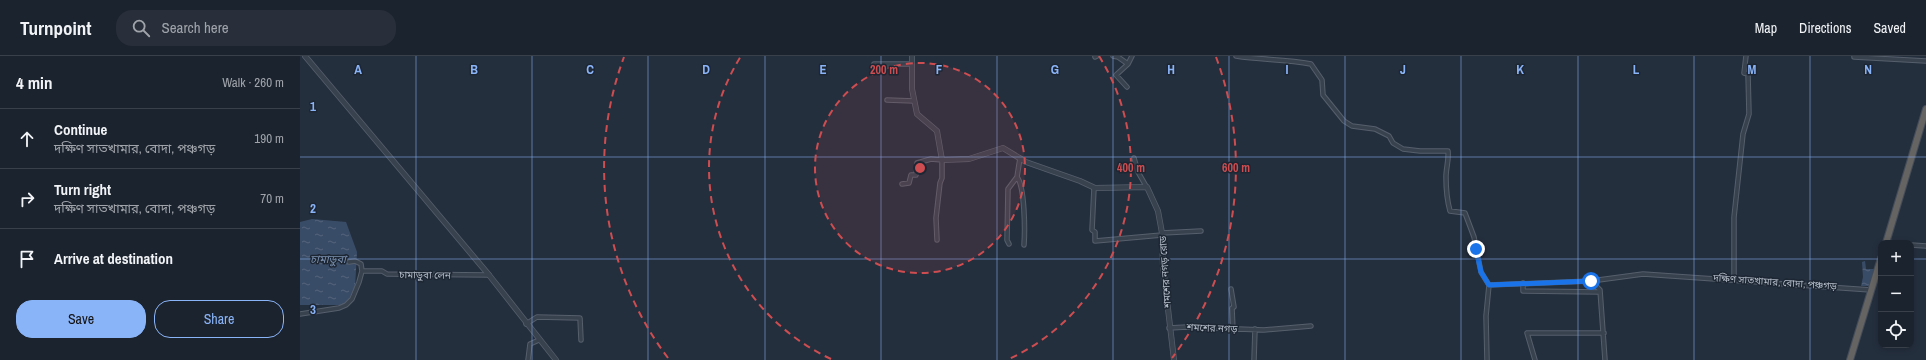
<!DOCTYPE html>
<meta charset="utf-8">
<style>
:root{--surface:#1b232e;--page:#282f3a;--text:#f1f3f6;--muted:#a0a4aa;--line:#39404a;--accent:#8ab4f8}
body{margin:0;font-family:"Archivo Narrow","Noto Sans Bengali",sans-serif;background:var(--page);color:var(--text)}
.controls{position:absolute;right:12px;bottom:12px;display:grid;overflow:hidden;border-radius:8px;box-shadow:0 2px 6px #0003}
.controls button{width:36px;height:36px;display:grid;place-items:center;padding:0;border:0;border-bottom:1px solid var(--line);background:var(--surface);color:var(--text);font:20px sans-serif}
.stop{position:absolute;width:12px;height:12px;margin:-9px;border:3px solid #1a73e8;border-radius:50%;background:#fff}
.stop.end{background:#1a73e8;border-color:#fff;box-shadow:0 1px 4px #0008}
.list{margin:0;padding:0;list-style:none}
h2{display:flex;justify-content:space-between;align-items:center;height:52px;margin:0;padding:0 16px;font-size:17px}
h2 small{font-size:13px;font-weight:400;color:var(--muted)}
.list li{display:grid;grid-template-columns:26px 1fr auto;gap:12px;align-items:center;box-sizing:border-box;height:60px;padding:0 16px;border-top:1px solid var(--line)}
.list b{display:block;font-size:15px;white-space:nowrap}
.list p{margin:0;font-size:13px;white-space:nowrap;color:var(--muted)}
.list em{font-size:13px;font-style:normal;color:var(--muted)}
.actions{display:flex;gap:8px;padding:12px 16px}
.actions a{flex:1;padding:9px 0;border:1px solid var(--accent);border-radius:16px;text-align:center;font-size:14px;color:var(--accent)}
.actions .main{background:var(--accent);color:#111}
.icon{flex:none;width:22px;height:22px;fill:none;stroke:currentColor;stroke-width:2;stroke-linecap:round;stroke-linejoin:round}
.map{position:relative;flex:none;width:1626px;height:304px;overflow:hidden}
header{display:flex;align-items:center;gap:24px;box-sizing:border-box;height:56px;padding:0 20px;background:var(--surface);border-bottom:1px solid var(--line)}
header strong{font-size:19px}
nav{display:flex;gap:22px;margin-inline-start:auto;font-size:14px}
.search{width:280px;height:36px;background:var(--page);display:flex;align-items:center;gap:10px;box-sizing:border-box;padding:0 14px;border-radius:16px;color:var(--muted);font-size:15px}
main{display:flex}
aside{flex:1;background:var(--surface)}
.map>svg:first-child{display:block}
.water{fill:url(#water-ripples)}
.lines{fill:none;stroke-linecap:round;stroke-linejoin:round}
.minor-casing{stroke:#565f6c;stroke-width:5.5}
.tertiary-casing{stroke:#565f6c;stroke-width:6}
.trunk-casing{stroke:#434c59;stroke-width:8}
.minor{stroke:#38414e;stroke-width:3.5}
.tertiary{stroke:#38414e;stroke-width:4.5}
.trunk{stroke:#656462;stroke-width:6}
.route{stroke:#1a73e8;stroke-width:5}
.grid{fill:none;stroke:#8ab4f8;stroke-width:1;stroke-opacity:0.55}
.ring{fill:none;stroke:#ce4d50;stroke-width:2;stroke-dasharray:7 5}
.labels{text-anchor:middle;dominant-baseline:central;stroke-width:3;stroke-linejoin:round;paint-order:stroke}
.street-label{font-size:10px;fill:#b4bcc9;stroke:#1d2633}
.water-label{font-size:11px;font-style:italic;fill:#7c92b1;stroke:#1d2633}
.grid-label{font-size:13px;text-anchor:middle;font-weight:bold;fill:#8ab4f8;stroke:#1d2633;stroke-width:3;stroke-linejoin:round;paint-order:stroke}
.centre{fill:#ce4d50;stroke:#1d2633;stroke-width:2}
.ring-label{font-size:12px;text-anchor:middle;font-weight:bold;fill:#ce4d50;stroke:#1d2633;stroke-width:3;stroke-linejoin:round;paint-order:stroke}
</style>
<header>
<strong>Turnpoint</strong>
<div class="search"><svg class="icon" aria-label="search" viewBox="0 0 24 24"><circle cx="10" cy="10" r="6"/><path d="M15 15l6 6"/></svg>Search here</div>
<nav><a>Map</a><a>Directions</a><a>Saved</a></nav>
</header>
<main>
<aside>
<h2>4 min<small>Walk · 260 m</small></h2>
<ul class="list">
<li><svg class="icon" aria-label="ahead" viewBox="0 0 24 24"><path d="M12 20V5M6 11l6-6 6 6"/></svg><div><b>Continue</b><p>দক্ষিণ সাতখামার, বোদা, পঞ্চগড়</p></div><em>190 m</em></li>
<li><svg class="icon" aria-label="right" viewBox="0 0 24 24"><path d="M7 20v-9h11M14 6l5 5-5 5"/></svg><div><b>Turn right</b><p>দক্ষিণ সাতখামার, বোদা, পঞ্চগড়</p></div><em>70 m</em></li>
<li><svg class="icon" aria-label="arrive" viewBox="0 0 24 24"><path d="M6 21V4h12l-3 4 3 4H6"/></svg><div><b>Arrive at destination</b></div></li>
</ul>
<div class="actions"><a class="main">Save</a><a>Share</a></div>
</aside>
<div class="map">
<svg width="1626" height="304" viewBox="0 0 1626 304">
<defs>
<pattern id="water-ripples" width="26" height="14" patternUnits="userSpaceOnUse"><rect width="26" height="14" fill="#394c67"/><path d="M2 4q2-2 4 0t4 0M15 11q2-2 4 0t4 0" fill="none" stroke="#53647b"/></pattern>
</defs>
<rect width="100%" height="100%" fill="#242f3e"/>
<path class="water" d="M 12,163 L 46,166 L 57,196 L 55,231 L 46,249 L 0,249 L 0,166 Z
M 1565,205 L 1566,213 L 1575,213 L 1571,230 L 1561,230 L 1563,221 L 1562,206 Z"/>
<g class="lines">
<defs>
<path id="minor" d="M 813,0 L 818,1 L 828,8 L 832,0
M 936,0 C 961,4 986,3 1011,8 L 1022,24 L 1023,39 L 1044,65 L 1052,70 L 1075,73 L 1089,80 L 1093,87 L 1103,93 L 1120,95 L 1148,95 C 1149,104 1146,112 1146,121 C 1146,133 1147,144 1150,155 L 1165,157 L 1174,181 L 1181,216 L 1189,229 L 1291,225 L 1300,234 L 1305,304
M 1554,0 L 1554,1 L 1626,5
M 795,1 L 797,0
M 574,8 L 612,8
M 827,31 L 816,19 L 828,8
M 587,44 L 614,45
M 834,102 L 838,116 L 846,130
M 717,121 C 725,131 725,175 724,189
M 602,128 L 609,127 L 611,119 L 616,119 L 617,107 L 631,103 L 642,104 L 642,122 L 640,127 L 636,162 L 637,184
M 794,132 L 792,174 L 795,176 L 795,185 L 862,179
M 862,177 L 901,175
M 1586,186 L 1595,187
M 709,188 L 707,184 L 708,133 L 717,121 L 720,102
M 1611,189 L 1626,190
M 62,215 L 82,215 L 87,218 L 189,219
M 1434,224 L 1434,161 L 1443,78 L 1449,58 L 1448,18 L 1444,17 L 1446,0
M 1291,225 L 1343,218 L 1571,234
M 1223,227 L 1223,235 L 1300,236
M 931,233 L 934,251 L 932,252 L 933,274
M 0,258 L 39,252 L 46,249 L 52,243 L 59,226 L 62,215 L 61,208 L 55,205 L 49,206
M 226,268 L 237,261 L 280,262 L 281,284
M 869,272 L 887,271 L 964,274 L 1011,270
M 228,304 L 230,288 L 239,284
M 954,304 L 955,273
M 1187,304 L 1186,260 L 1189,229
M 1235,304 L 1227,277 L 1304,277"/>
<path id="tertiary" d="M 5,0 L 189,219 L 256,304
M 612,0 L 612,33 L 617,58 L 637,75 L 642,104 L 669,103 L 703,92 L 726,106 L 780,125 L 795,132 L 847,131 L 858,155 L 862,177 L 863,210 L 874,304"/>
<path id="trunk" d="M 1586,187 L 1626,53
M 1550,304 L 1581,202"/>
</defs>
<use href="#minor" class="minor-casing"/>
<use href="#tertiary" class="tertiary-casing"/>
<use href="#trunk" class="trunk-casing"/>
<use href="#minor" class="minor"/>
<use href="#tertiary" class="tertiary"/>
<use href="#trunk" class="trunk"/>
</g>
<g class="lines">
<path class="route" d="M 1176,193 L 1181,216 L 1189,229 L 1291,225"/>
</g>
<path class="grid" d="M 116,0 L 116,304M 232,0 L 232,304M 348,0 L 348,304M 465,0 L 465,304M 581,0 L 581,304M 697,0 L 697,304M 813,0 L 813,304M 929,0 L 929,304M 1045,0 L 1045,304M 1161,0 L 1161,304M 1278,0 L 1278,304M 1394,0 L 1394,304M 1510,0 L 1510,304M 0,101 L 1626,101M 0,203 L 1581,203M 1611,203 L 1626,203"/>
<circle cx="620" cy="112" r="105" fill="#ce4d50" fill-opacity=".12"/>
<g class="ring">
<circle cx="620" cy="112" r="105"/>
<path d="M531 303A211 211 0 0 1 441 0M799 0A211 211 0 0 1 709 303"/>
<path d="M368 302A316 316 0 0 1 324 1M916 1A316 316 0 0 1 872 302"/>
</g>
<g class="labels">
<g class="street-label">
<text transform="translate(865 216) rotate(-94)">শমশের নগড় রোড</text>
<text transform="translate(125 219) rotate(1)">চামাডুবা লেন</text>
<text transform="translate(1475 226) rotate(4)">দক্ষিণ সাতখামার, বোদা, পঞ্চগড়</text>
<text transform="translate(912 272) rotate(2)">শমশের নগড়</text>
</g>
<g class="water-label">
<text x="28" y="203">চামাডুবা</text>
</g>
</g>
<g class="grid-label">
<text x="58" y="18">A</text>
<text x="174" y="18">B</text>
<text x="290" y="18">C</text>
<text x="406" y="18">D</text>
<text x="523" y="18">E</text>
<text x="639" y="18">F</text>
<text x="755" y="18">G</text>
<text x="871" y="18">H</text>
<text x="987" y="18">I</text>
<text x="1103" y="18">J</text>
<text x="1220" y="18">K</text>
<text x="1336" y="18">L</text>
<text x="1452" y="18">M</text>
<text x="1568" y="18">N</text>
<text x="13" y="55">1</text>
<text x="13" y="157">2</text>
<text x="13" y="258">3</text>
</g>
<circle cx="620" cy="112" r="6" class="centre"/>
<g class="ring-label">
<text x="584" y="18">200 m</text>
<text x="831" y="116">400 m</text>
<text x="936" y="116">600 m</text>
</g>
</svg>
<div class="controls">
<button>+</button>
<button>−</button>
<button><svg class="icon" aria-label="locate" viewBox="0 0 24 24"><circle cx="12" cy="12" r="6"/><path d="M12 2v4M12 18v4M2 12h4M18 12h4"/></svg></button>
</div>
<div class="stop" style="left:1291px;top:225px"></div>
<div class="stop end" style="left:1176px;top:193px"></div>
</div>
</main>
